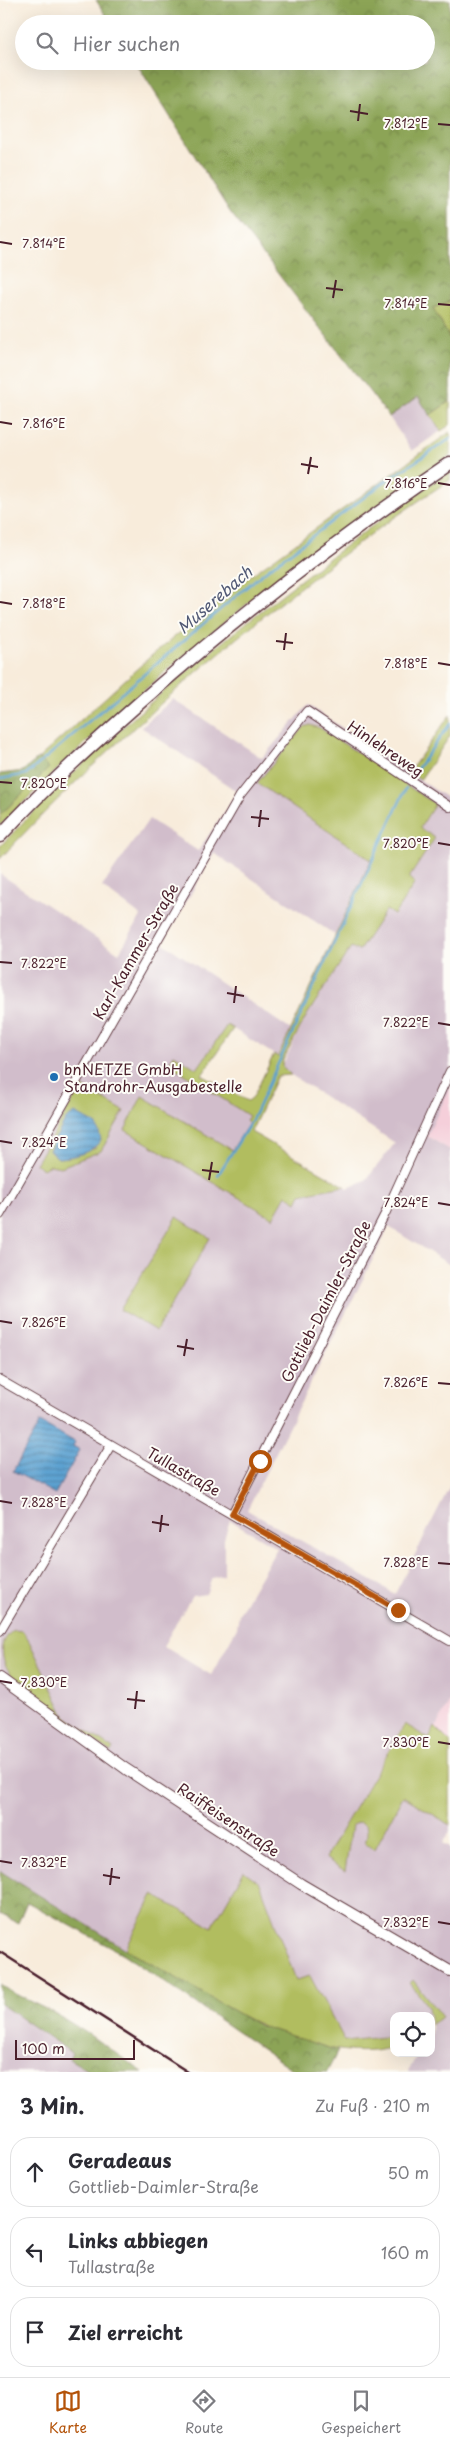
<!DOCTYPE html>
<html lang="de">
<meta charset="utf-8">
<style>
:root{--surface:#fff;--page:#f2f2f3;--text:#2b2b33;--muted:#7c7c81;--line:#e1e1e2;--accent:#b45309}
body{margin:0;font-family:"Playpen Sans",sans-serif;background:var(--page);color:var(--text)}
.controls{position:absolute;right:15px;bottom:15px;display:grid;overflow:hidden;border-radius:10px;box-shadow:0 5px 20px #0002}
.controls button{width:45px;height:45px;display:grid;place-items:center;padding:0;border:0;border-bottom:1px solid var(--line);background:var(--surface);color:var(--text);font:25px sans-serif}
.scale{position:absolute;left:15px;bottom:12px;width:120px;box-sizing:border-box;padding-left:5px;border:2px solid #4a1f2b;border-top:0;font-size:14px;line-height:18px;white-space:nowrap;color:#4a1f2b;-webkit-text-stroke:4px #fdfcf7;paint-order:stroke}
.stop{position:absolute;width:15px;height:15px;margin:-11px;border:4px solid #b45309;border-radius:50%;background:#fff}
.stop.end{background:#b45309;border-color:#fff;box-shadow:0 1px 5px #0008}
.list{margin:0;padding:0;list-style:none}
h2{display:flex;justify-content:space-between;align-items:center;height:65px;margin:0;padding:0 20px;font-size:21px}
h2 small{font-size:16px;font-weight:400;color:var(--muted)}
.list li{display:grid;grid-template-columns:32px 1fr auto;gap:15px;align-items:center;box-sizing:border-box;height:70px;margin:0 10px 10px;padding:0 10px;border:1px solid var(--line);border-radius:20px}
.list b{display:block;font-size:19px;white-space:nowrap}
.list p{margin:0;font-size:16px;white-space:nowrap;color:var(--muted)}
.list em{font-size:16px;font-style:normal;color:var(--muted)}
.icon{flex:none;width:28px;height:28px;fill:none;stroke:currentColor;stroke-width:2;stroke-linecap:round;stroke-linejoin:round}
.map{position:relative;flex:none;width:450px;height:2072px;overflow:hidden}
.search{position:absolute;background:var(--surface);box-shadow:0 5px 20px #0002;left:15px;right:15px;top:15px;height:55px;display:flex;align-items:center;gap:12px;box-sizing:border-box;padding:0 18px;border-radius:28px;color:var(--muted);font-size:19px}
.sheet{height:305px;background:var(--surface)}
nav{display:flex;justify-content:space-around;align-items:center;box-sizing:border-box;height:70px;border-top:1px solid var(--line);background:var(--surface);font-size:14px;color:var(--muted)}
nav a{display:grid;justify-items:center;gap:2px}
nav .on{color:var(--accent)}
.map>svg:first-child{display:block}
.built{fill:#f5cfda}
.industrial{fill:#d1bdcb;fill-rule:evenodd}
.green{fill:#b1bd5f;stroke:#7e6e45;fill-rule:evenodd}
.forest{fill:url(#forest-crowns);stroke:#6b6240}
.water{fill:url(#water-rules);stroke:#52607e}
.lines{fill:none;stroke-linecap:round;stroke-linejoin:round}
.stream{stroke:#5aa0d0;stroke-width:2.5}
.minor-casing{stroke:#643e45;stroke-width:10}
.tertiary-casing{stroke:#643e45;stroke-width:12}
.primary-casing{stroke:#643e45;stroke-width:15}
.minor{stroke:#fff;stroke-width:8}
.tertiary{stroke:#fff;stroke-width:10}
.primary{stroke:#fff;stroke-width:12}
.rail{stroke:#4a1f2b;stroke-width:2.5}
.route{stroke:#b45309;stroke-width:6}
.ticks{fill:none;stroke:#4a1f2b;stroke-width:2}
.poi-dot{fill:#1f6fb2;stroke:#fdfcf7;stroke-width:2}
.labels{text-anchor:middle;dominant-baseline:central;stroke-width:4;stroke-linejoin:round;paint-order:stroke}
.street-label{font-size:15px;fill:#4a1f2b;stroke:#fdfcf7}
.poi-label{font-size:15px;fill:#4a1f2b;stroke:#fdfcf7;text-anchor:start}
.water-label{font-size:16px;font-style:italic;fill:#515975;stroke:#fdfcf7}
.ticks-label{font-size:12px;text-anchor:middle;fill:#4a1f2b;stroke:#fdfcf7;stroke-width:4;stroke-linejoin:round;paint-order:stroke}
</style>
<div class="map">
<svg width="450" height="2072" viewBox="0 0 450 2072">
<defs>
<pattern id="forest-crowns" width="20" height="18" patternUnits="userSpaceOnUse" patternTransform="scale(1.25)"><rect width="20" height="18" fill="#8ca456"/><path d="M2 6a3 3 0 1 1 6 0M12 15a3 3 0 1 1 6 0" fill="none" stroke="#748547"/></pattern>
<pattern id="water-rules" width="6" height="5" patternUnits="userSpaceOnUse" patternTransform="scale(1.25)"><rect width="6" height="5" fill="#5aa0d0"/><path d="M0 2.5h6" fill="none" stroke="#4c82a9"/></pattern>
</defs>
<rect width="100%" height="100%" fill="#fdfcf7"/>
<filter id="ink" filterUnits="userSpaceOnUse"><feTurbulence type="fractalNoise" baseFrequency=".02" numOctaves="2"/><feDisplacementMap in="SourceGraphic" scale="10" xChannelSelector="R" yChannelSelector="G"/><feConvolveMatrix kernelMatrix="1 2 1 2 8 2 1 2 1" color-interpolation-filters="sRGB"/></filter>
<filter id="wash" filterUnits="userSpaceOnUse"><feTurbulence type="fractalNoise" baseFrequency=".0096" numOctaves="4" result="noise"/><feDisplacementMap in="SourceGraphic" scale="20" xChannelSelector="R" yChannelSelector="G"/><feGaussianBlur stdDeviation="1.12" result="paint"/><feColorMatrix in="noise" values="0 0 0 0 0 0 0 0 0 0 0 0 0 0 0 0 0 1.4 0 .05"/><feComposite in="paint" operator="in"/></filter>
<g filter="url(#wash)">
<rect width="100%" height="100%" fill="#f8ecdb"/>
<path class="built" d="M 450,1087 L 450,1150 L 427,1136 Z
M 450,1701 L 450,1742 L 435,1727 Z"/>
<path class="industrial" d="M 418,397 L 441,431 L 412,451 L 389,417 Z
M 173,699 L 262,758 L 308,705 L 450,800 L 450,1087 L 427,1136 L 450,1150 L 450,1265 L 389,1227 L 247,1510 L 395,1594 L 450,1486 L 450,1701 L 429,1739 L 404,1724 L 325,1858 L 345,1870 L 350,1828 L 357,1822 L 365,1825 L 367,1829 L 366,1844 L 375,1848 L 403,1796 L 450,1825 L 450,1831 L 443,1843 L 450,1847 L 450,2072 L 408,2072 L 418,2053 L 431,2053 L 431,2025 L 442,2017 L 413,1980 L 411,1983 L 428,2007 L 429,2015 L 394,2016 L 394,2036 L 345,2041 L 296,1980 L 260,1883 L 244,1872 L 212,1927 L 153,1895 L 126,1949 L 0,1871 L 0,874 L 119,953 L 141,916 L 102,887 L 149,819 L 198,851 L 238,792 L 141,727 ZM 315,725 L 435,804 L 420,829 L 435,838 L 409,878 L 415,883 L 386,910 L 359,950 L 352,946 L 307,1015 L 282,1066 L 291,1075 L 395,1143 L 366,1180 L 348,1188 L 345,1186 L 286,1195 L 272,1218 L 125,1130 L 143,1097 L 232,1150 L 249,1122 L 249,1116 L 174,1055 L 197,1070 L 227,1025 L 278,1057 L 291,1030 L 163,943 L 214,853 L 335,935 L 371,860 L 257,783 ZM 230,1520 L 277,1548 L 239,1614 L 237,1628 L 211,1675 L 163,1646 L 192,1596 L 206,1594 L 212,1578 L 224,1575 L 224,1539 Z
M 0,2004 L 73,2054 L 70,2059 L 91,2072 L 0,2072 Z"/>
<path class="green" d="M 450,301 L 450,339 L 433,308 Z
M 450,401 L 450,425 L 441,431 L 430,415 Z
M 450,432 L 450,456 C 288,564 136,688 0,826 L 0,815 L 49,768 L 39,758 L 151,656 L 247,578 Z
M 450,470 L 450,480 C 343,550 241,631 146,717 C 96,762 46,809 0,859 L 0,846 C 136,704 290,583 450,470 Z
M 450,715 L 450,736 L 420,780 L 409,772 Z
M 310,725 L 320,728 L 435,804 L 420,828 L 435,838 L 409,878 L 415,883 L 394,915 L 386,910 L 359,951 L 351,947 L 307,1015 L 283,1060 L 282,1066 L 291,1075 L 277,1076 L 251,1132 L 345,1186 L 301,1194 L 297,1202 L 286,1195 L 273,1218 L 125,1130 L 142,1096 L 232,1150 L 249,1123 L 246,1120 L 249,1116 L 169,1064 L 174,1054 L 197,1069 L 227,1025 L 233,1029 L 202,1075 L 248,1101 L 253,1097 L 274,1054 L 278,1057 L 371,860 L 257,783 L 304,727 Z
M 81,1086 L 124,1111 L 101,1151 L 61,1167 L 50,1165 L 43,1169 L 36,1164 ZM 66,1119 L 96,1148 L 70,1157 L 58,1158 L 49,1150 Z
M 177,1217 L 210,1238 L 156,1331 L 120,1310 Z
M 14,1630 L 23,1631 L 29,1641 L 65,1716 L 113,1749 L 111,1752 C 85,1735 60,1717 36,1697 C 27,1690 14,1681 8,1670 C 0,1656 0,1639 14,1630 Z
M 405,1724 L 429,1739 L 435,1727 L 450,1742 L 450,1825 L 403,1796 L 375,1849 L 365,1844 C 367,1835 370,1826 360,1822 L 352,1825 L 345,1871 L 325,1858 Z
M 244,1871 L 260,1883 L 296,1980 L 310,1976 L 345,2041 L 394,2036 L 394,2047 C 312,2072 195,1989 126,1949 L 153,1895 L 212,1927 Z
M 413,1980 L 442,2017 L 431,2024 L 428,2007 L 410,1983 Z"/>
<path class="forest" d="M 96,0 L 450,0 L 450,301 L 433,308 L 450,339 L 450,401 L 430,415 L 418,397 L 389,417 L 230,212 L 135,61 L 426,61 L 426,24 L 111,24 Z
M 39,758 L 49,768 L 0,815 L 0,774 L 23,771 Z
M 0,1871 L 126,1949 L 258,2025 L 338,2051 L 327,2072 L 296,2072 L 123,1954 L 27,1902 L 18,1923 L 0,1914 Z
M 0,1985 C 17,1996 34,2003 52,2012 C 84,2029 113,2052 143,2072 L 91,2072 L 69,2059 L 72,2053 L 0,2004 Z"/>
<path class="water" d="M 75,1113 L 97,1125 L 101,1140 C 92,1153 74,1157 58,1158 L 49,1150 L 66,1119 Z
M 40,1422 L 75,1442 L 73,1446 L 80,1450 L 55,1494 L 13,1471 Z"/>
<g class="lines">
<path class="stream" d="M 417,769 L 450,724
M 0,779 L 27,774 L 263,573 L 386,481 L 450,439
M 218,1175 L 252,1120 L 406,788"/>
</g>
</g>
<g filter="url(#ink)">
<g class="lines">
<defs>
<path id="minor" d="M 0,1215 L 240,796 L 307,711 L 450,807
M 0,1380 L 450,1641
M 232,1514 L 385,1214 L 450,1071
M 0,1631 L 111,1445"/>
<path id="tertiary" d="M 0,1678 L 126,1769 L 301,1884 L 450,1971"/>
<path id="primary" d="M 0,836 C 45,787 95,742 145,698 C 242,613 343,535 450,463"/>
</defs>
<use href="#minor" class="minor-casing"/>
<use href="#tertiary" class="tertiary-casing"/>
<use href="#primary" class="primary-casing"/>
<use href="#minor" class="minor"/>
<use href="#tertiary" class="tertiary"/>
<use href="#primary" class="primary"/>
<path class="rail" d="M 0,1952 L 188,2072"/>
</g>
</g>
<g class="lines" filter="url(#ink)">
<path class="route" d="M 260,1461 L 232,1514 L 398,1610"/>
</g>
<path class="ticks" d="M 350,111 L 368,114M 358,121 L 360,104M 438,124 L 450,125M 0,242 L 12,244M 326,288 L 343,290M 333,298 L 336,280M 438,304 L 450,305M 0,422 L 12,424M 301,464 L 318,467M 308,474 L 311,457M 438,483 L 450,485M 0,602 L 12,604M 276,641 L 293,643M 284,650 L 286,633M 438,663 L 450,665M 0,782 L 12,783M 251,817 L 269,819M 259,827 L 261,810M 438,843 L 450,845M 0,962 L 12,963M 227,993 L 244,996M 234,1003 L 236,986M 438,1023 L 450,1025M 0,1141 L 12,1143M 202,1170 L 219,1172M 209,1180 L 212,1162M 438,1203 L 450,1205M 0,1321 L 12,1323M 177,1346 L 194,1349M 184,1356 L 187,1339M 438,1383 L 450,1384M 0,1501 L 12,1503M 152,1522 L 169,1525M 160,1532 L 162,1515M 438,1563 L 450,1564M 0,1681 L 12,1683M 127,1699 L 145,1701M 135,1709 L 137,1691M 438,1742 L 450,1744M 0,1861 L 12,1863M 103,1875 L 120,1878M 110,1885 L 112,1868M 438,1922 L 450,1924"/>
<circle class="poi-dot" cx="54" cy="1077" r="5"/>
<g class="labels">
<g class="street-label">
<text transform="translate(386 748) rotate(34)">Hinlehreweg</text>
<text transform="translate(135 951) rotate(-60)">Karl-Kammer-Straße</text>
<text transform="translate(325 1301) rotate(-63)">Gottlieb-Daimler-Straße</text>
<text transform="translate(184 1471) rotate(30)">Tullastraße</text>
<text transform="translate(229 1819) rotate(34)">Raiffeisenstraße</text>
</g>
<g class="poi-label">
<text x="64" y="1068">bnNETZE GmbH<tspan x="64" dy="17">Standrohr-Ausgabestelle</tspan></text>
</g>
<g class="water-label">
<text transform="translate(214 599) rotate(-41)">Muserebach</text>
</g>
</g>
<g class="ticks-label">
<text x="406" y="128">7.812°E</text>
<text x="44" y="248">7.814°E</text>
<text x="406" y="308">7.814°E</text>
<text x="44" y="428">7.816°E</text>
<text x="406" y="488">7.816°E</text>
<text x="44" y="608">7.818°E</text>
<text x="406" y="668">7.818°E</text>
<text x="44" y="788">7.820°E</text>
<text x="406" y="848">7.820°E</text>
<text x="44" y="968">7.822°E</text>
<text x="406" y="1027">7.822°E</text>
<text x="44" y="1147">7.824°E</text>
<text x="406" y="1207">7.824°E</text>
<text x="44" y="1327">7.826°E</text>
<text x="406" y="1387">7.826°E</text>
<text x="44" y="1507">7.828°E</text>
<text x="406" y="1567">7.828°E</text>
<text x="44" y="1687">7.830°E</text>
<text x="406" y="1747">7.830°E</text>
<text x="44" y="1867">7.832°E</text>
<text x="406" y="1927">7.832°E</text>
</g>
</svg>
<div class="controls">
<button><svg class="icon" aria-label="locate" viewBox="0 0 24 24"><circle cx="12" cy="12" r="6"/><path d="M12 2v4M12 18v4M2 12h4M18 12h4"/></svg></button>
</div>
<div class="scale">100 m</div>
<div class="stop" style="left:260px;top:1461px"></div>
<div class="stop end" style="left:398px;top:1610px"></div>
<div class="search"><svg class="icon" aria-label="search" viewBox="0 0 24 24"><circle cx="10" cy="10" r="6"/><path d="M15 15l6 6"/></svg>Hier suchen</div>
</div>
<section class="sheet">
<h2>3 Min.<small>Zu Fuß · 210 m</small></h2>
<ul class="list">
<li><svg class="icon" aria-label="ahead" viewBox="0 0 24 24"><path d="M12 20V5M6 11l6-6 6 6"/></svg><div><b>Geradeaus</b><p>Gottlieb-Daimler-Straße</p></div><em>50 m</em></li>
<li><svg class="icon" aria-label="left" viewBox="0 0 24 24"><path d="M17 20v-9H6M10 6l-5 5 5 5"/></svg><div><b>Links abbiegen</b><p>Tullastraße</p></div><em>160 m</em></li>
<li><svg class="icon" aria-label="arrive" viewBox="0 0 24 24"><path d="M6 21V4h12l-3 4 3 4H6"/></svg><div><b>Ziel erreicht</b></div></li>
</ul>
</section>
<nav>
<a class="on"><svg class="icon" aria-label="map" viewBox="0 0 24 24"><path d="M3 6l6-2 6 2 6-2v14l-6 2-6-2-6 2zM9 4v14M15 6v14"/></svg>Karte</a>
<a><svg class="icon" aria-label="directions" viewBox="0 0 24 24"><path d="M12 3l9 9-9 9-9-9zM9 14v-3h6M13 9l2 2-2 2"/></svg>Route</a>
<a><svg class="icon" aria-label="saved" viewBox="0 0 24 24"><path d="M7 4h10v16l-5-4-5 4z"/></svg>Gespeichert</a>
</nav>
